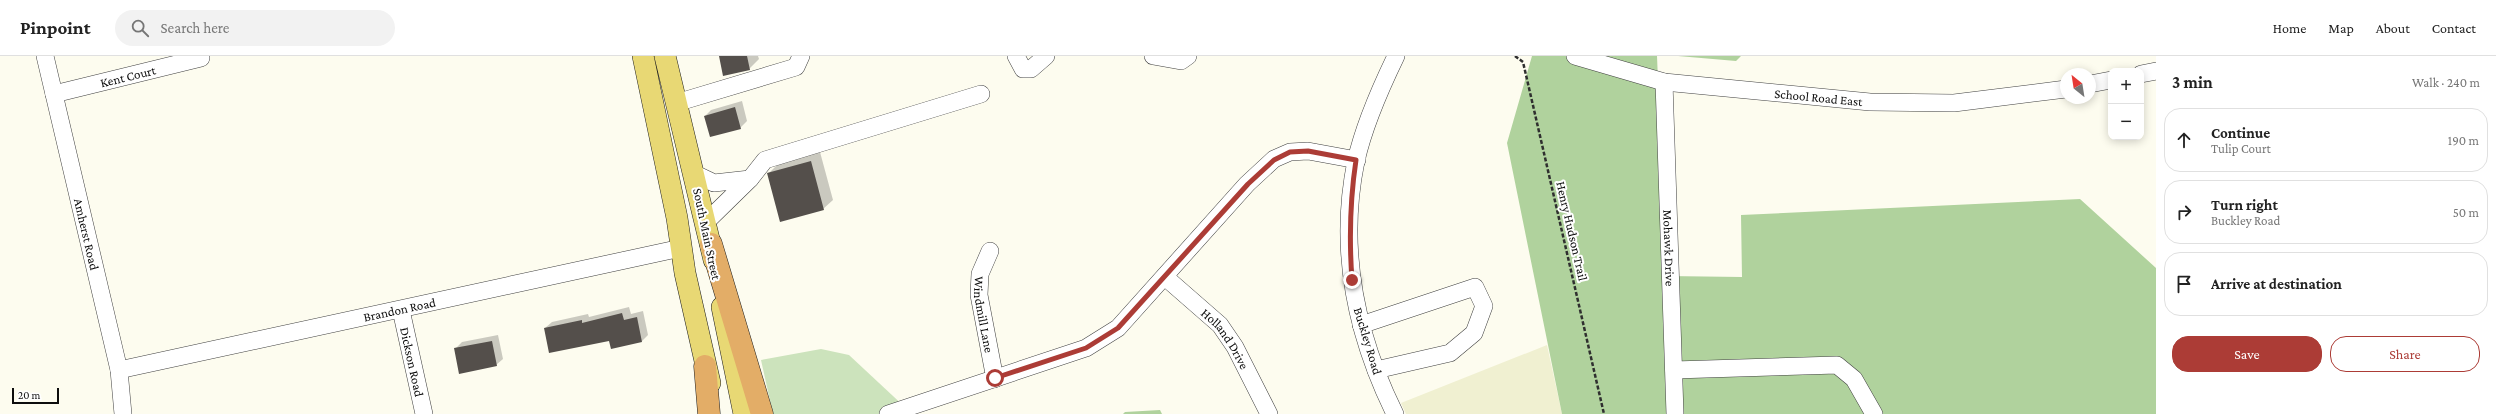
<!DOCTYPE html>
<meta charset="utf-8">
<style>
:root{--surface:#fff;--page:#f2f2f2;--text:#222;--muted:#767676;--line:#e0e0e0;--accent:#ac3c36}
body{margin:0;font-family:"Crimson Pro",serif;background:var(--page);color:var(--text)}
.controls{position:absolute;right:12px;top:12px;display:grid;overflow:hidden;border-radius:8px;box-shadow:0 2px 10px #0003}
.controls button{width:36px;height:36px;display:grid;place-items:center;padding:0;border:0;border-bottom:1px solid var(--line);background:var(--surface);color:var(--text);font:20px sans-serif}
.compass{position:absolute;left:2060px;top:12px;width:36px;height:36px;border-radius:50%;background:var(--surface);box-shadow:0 2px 10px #0003;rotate:330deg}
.scale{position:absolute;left:12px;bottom:10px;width:47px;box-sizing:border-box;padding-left:4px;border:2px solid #0d0d0d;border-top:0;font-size:11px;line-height:14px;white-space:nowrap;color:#0d0d0d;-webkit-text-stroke:3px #fff;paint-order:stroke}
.stop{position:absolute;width:12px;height:12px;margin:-9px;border:3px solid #ac3c36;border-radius:50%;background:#fff}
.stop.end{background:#ac3c36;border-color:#fff;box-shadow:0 1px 4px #0008}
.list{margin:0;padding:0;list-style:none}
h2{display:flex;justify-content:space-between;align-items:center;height:52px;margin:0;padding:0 16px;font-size:17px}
h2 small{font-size:13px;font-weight:400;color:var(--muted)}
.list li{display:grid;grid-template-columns:26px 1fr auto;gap:12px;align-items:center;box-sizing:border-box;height:64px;margin:0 8px 8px;padding:0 8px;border:1px solid var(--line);border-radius:16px}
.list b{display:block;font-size:15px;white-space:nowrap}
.list p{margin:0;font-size:13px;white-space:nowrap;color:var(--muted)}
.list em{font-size:13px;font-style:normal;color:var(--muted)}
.actions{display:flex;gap:8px;padding:12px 16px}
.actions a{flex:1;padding:9px 0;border:1px solid var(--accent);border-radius:16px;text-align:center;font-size:14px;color:var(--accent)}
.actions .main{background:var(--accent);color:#fff}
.icon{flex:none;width:22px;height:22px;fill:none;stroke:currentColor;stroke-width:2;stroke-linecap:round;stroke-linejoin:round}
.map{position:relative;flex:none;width:2156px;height:358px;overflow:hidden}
header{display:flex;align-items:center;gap:24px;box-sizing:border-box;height:56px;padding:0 20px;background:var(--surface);border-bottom:1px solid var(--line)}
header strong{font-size:19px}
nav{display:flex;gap:22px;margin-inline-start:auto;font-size:14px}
.search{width:280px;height:36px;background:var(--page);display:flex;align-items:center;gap:10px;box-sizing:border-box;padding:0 14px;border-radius:22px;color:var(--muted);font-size:15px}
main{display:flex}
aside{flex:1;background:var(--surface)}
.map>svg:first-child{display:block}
.farmland{fill:#f0f0d1}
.green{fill:#cce3bc}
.forest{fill:#b0d29d}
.shadow{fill:#0003}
.building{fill:#544f4b}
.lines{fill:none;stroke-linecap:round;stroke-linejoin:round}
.minor-casing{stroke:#404040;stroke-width:18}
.major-casing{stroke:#1e1e1e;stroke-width:22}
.highway-casing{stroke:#1e1e1e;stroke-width:23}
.path{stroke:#2f2f2f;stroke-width:2.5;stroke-dasharray:4 2;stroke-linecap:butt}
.minor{stroke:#fff;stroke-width:17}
.major{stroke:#e8d874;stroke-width:21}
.highway{stroke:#e3ad67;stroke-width:22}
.route{stroke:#ac3c36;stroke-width:5}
.labels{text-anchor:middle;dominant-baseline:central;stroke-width:4;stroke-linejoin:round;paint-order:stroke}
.street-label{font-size:13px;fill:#0d0d0d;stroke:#fff}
</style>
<header>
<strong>Pinpoint</strong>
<div class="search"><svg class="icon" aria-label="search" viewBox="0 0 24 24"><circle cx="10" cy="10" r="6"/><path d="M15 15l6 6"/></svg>Search here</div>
<nav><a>Home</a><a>Map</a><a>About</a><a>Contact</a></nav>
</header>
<main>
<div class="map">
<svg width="2156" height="358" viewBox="0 0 2156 358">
<rect width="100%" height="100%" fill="#fdfcef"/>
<path class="farmland" d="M 1547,289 L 1562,358 L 1406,358 L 1401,347 Z"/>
<path class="green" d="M 821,293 L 849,299 L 908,354 L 908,358 L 773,358 L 761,304 Z"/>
<path class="forest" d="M 1532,0 L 1657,0 L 1666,220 L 1742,221 L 1741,159 L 2080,143 L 2156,212 L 2156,358 L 1562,358 L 1507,87 Z
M 1678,0 L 1741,0 L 1736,5 Z
M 1160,354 L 1162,358 L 1123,358 L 1125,356 Z"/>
<path class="shadow" d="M 720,0 L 758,0 L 759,3 L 749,13 Z
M 742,45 L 747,65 L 740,72 L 705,60 L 711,54 Z
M 820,96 L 833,144 L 823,153 L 768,118 L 778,108 Z
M 629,251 L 631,258 L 643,255 L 648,279 L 642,285 L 610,284 L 545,272 L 552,266 L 588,258 L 589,261 Z
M 498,279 L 503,303 L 496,309 L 455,293 L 462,286 Z"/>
<path class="building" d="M 719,0 L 747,0 L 750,14 L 723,20 Z
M 735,51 L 741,73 L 710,81 L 704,60 Z
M 811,105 L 824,154 L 780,166 L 767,117 Z
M 622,257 L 624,264 L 637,261 L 642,286 L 611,293 L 609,285 L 549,297 L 544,272 L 582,264 L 582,267 Z
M 492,285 L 497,310 L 459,318 L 454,292 Z"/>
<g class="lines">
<defs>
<g id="minor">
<path id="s1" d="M 45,0 L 119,314 L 123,358"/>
<path d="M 1016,0 L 1023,13 L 1031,13 L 1046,0"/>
<path d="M 1153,0 L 1181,5 L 1188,0"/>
<path id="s2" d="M 1575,0 L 1664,26 L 1870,46 L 1954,47 L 2066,33"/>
<path d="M 2141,18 L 2156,15"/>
<path id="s3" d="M 1664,26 L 1675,358"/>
<path d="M 2090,28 L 2111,24"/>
<path id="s4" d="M 54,38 L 201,2"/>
<path d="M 676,47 L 796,11 L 801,0"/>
<path d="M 693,117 L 714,127 L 750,123 L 706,166"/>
<path d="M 750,123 L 765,104 L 981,38"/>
<path id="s5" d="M 990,195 L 980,218 L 979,239 L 995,323"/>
<path id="s6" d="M 1165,221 L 1220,269 L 1235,291 L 1269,358"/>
<path id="s7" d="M 401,254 L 424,358"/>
<path d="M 1361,269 L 1475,231 L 1484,250 L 1474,277 L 1450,297 L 1376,314"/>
<path id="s8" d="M 119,314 L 681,192"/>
<path d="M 1674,314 L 1837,309 L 1854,323 L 1874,358"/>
<path d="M 888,358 L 1086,292 L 1118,272 L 1247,128 L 1274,103 L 1290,96 L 1308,95 L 1357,104"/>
<path d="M 1395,358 C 1356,279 1338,193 1356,105 C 1364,69 1380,33 1396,0"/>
</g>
<path id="major" d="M 643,0 L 677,162 L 685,217 L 710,327
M 665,0 L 714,204
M 722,251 L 744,358"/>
<path id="highway" d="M 711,188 L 762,358
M 705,310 L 709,358"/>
</defs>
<use href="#minor" class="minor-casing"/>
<use href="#major" class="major-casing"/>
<use href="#highway" class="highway-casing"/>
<path class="path" d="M 1515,0 L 1523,6 L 1604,358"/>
<use href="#minor" class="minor"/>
<use href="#major" class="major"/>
<use href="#highway" class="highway"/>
</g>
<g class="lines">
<path class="route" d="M 995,322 L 1086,292 L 1118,272 L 1248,128 L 1274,104 L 1290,96 L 1308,95 L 1356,104 C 1350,144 1349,183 1352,224"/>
</g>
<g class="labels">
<g class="street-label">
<text stroke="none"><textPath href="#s4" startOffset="76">Kent Court</textPath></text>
<text stroke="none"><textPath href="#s2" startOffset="248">School Road East</textPath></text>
<text transform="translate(1572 175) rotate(77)">Henry Hudson Trail</text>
<text stroke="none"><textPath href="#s1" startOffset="183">Amherst Road</textPath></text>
<text transform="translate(707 178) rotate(78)">South Main Street</text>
<text stroke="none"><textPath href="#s3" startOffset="166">Mohawk Drive</textPath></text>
<text stroke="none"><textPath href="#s8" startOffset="287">Brandon Road</textPath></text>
<text stroke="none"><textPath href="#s5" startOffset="66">Windmill Lane</textPath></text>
<text stroke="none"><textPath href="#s6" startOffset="87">Holland Drive</textPath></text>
<text transform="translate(1368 285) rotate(73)">Buckley Road</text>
<text stroke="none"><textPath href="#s7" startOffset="53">Dickson Road</textPath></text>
</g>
</g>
</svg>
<div class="controls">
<button>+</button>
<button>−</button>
</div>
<svg class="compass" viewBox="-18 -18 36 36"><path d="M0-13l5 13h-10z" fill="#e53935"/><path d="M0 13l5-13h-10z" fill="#767676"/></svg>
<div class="scale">20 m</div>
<div class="stop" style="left:995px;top:322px"></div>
<div class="stop end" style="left:1352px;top:224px"></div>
</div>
<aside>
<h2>3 min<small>Walk · 240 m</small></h2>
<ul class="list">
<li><svg class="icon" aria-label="ahead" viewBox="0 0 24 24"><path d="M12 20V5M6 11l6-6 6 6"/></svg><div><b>Continue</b><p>Tulip Court</p></div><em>190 m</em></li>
<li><svg class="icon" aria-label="right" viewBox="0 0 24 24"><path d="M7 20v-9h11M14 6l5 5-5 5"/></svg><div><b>Turn right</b><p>Buckley Road</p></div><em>50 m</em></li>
<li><svg class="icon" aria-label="arrive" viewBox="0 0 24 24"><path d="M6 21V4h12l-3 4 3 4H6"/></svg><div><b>Arrive at destination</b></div></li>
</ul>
<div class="actions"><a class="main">Save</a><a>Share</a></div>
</aside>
</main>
